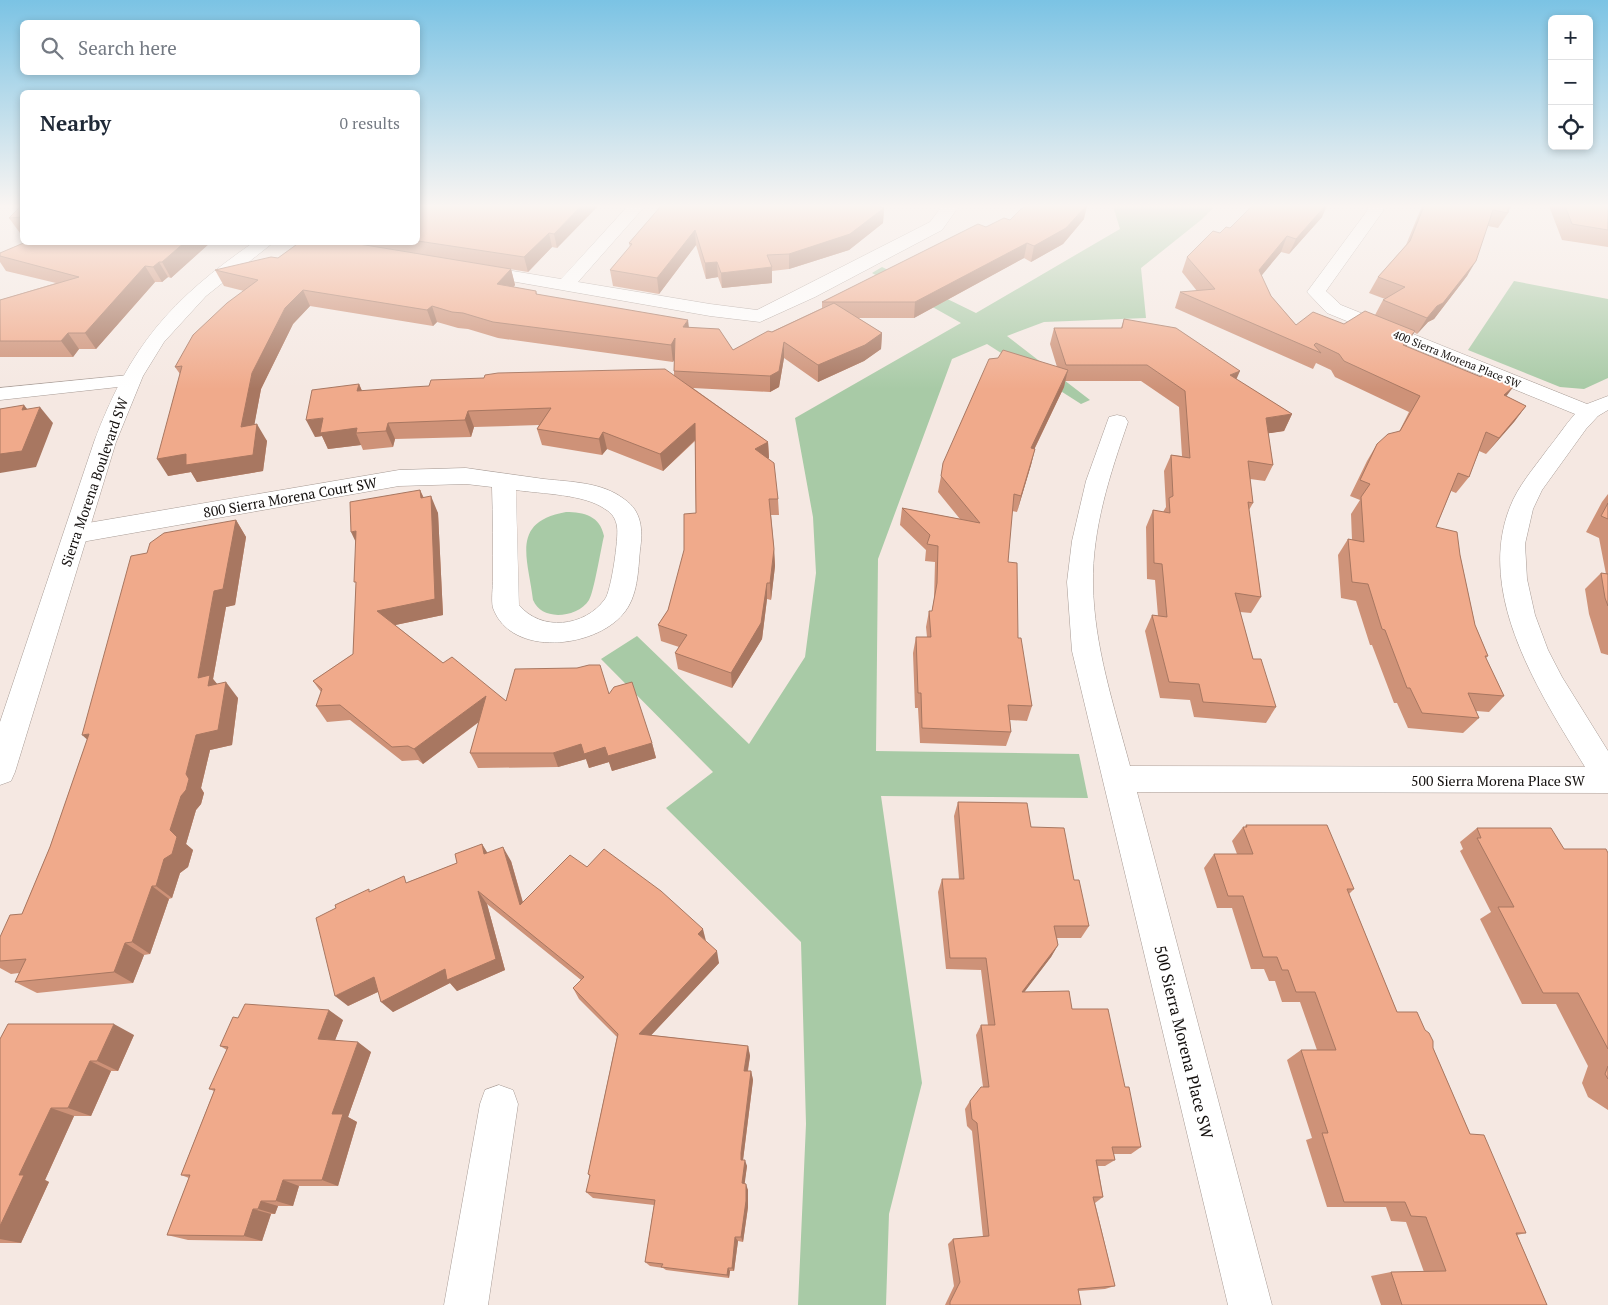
<!DOCTYPE html>
<meta charset="utf-8">
<style>
:root{--surface:#fff;--page:#f2f2f3;--text:#1f2937;--muted:#747a83;--line:#e0e1e3}
body{margin:0;font-family:"PT Serif",serif;background:var(--page);color:var(--text)}
.controls{position:absolute;right:15px;top:15px;display:grid;overflow:hidden;border-radius:8px;box-shadow:0 2px 8px #0003}
.controls button{width:45px;height:45px;display:grid;place-items:center;padding:0;border:0;border-bottom:1px solid var(--line);background:var(--surface);color:var(--text);font:25px sans-serif}
.list{margin:0;padding:0;list-style:none}
h2{display:flex;justify-content:space-between;align-items:center;height:65px;margin:0;padding:0 20px;font-size:21px}
h2 small{font-size:16px;font-weight:400;color:var(--muted)}
.icon{flex:none;width:28px;height:28px;fill:none;stroke:currentColor;stroke-width:2;stroke-linecap:round;stroke-linejoin:round}
.map{position:relative;flex:none;width:1608px;height:1305px;overflow:hidden}
.search{position:absolute;background:var(--surface);box-shadow:0 2px 8px #0003;left:20px;top:20px;width:400px;height:55px;display:flex;align-items:center;gap:12px;box-sizing:border-box;padding:0 18px;border-radius:8px;color:var(--muted);font-size:19px}
.panel{position:absolute;background:var(--surface);box-shadow:0 2px 8px #0003;left:20px;top:90px;width:400px;height:155px;border-radius:8px}
.map>svg:first-child{display:block}
.green{fill:#a8caa6}
.lines{fill:none;stroke-linecap:round;stroke-linejoin:round}
.minor-casing{stroke:#a89c96;stroke-width:1}
.tertiary-casing{stroke:#a89c96;stroke-width:1}
.minor{fill:#fff;fill-rule:evenodd}
.tertiary{fill:#fff;fill-rule:evenodd}
.wall{fill:#ce9278}
.shaded-wall{fill:#a87761}
.building{fill:#f0aa8b;stroke:#a87761}
.labels{text-anchor:middle;dominant-baseline:central;stroke-width:4;stroke-linejoin:round;paint-order:stroke}
.far-street-label{font-size:11px;fill:#120e0c;stroke:#fff}
.street-label{font-size:14px;fill:#120e0c;stroke:#fff}
.near-street-label{font-size:16px;fill:#120e0c;stroke:#fff}
</style>
<div class="map">
<svg width="1608" height="1305" viewBox="0 0 1608 1305">
<rect width="100%" height="100%" fill="#f5e8e2"/>
<path class="green" d="M 1113,206 L 1215,206 L 1201,220 L 1141,268 L 1146,318 L 1044,322 L 1007,336 L 1090,400 L 1081,404 L 987,344 L 952,359 L 878,559 L 876,751 L 1079,754 L 1088,798 L 881,796 L 922,1083 L 889,1214 L 886,1305 L 798,1305 L 806,1124 L 801,942 L 666,808 L 713,772 L 601,659 L 637,636 L 749,744 L 805,657 L 816,573 L 813,517 L 795,418 L 961,323 L 872,273 L 882,267 L 976,313 L 1120,229 Z
M 1514,281 L 1608,299 L 1608,378 L 1584,389 L 1560,387 L 1468,350 Z
M 566,512 C 584,512 600,516 604,536 C 601,548 594,592 589,600 C 583,610 569,615 558,615 C 546,614 538,611 533,600 C 528,558 510,522 566,512 Z"/>
<g class="lines">
<defs>
<path id="minor" d="M 628,206 L 645,206 L 578,282 L 710,304 L 757,310 L 930,222 L 942,206 L 959,206 L 942,230 L 815,297 L 760,322 L 710,316 L 476,275 L 470,274 L 467,270 L 470,266 L 476,265 L 561,279 Z
M 1368,206 L 1384,206 L 1383,211 L 1326,291 L 1341,305 L 1587,404 L 1608,396 L 1608,410 L 1598,416 L 1586,429 L 1542,490 L 1533,509 L 1525,544 L 1527,579 L 1535,615 L 1548,650 L 1562,677 L 1608,751 L 1608,793 L 1137,792 L 1272,1305 L 1228,1305 L 1072,651 L 1067,582 L 1072,541 L 1086,481 L 1109,417 L 1117,415 L 1125,417 L 1128,422 C 1110,474 1092,529 1093,584 C 1094,646 1114,706 1130,766 L 1585,767 C 1541,695 1475,595 1510,507 C 1518,486 1534,468 1547,450 C 1557,438 1565,425 1575,414 L 1327,313 L 1307,292 L 1367,211 Z
M 129,375 L 136,377 L 139,381 L 136,385 L 0,400 L 0,388 Z
M 466,468 C 492,472 518,475 544,479 C 571,482 602,482 624,499 C 642,511 643,530 640,550 C 638,571 638,597 623,614 C 595,648 511,658 493,608 C 491,600 493,587 493,578 C 493,548 493,517 492,487 L 466,484 L 399,486 L 76,543 L 67,540 L 64,534 L 67,528 L 76,525 L 399,470 ZM 516,490 C 542,494 584,494 605,509 C 612,513 616,519 617,527 C 619,537 611,592 605,599 C 585,627 541,632 519,605 Z
M 499,1085 L 513,1090 L 518,1104 L 488,1305 L 444,1305 L 480,1104 L 485,1090 Z"/>
<path id="tertiary" d="M 254,242 L 274,242 L 206,296 L 164,342 L 143,376 L 116,442 L 15,772 L 11,781 L 0,785 L 0,722 L 94,442 C 130,346 170,300 254,242 Z"/>
</defs>
<use href="#minor" class="minor-casing"/>
<use href="#tertiary" class="tertiary-casing"/>
<use href="#minor" class="minor"/>
<use href="#tertiary" class="tertiary"/>
</g>
<path class="wall" d="M 22,206 L 22,233 L 20,233 L 9,218 Z
M 418,206 L 598,206 L 557,248 L 552,247 L 528,272 L 421,255 L 511,269 L 515,285 L 514,287 L 536,291 L 537,294 L 689,327 L 733,350 L 822,308 L 822,302 L 986,227 L 1010,220 L 1084,219 L 1063,244 L 1031,262 L 1024,258 L 914,318 L 858,318 L 882,333 L 881,349 L 864,361 L 818,382 L 784,358 L 779,387 L 770,392 L 693,388 L 768,442 L 769,458 L 768,459 L 778,499 L 779,515 L 771,515 L 774,549 L 775,566 L 771,600 L 767,599 L 762,639 L 732,688 L 678,669 L 675,653 L 679,647 L 661,641 L 658,625 L 668,610 L 696,513 L 695,441 L 663,471 L 607,449 L 602,455 L 542,445 L 537,429 L 539,425 L 474,427 L 471,437 L 395,439 L 393,447 L 363,450 L 361,445 L 328,449 L 322,436 L 315,437 L 359,384 L 362,391 L 674,375 L 674,359 L 673,362 L 498,338 L 468,329 L 458,328 L 437,322 L 433,326 L 310,306 L 293,324 L 261,389 L 254,425 L 267,441 L 263,471 L 197,482 L 191,472 L 168,476 L 180,374 L 175,367 L 244,291 L 224,286 L 215,270 L 278,258 L 300,242 L 418,242 Z
M 661,206 L 881,206 L 881,207 L 884,208 L 883,223 L 849,250 L 789,269 L 772,271 L 772,283 L 722,288 L 718,277 L 706,279 L 696,245 L 659,294 L 613,286 L 610,270 L 630,247 L 629,243 Z
M 1422,206 L 1511,206 L 1508,213 L 1498,228 L 1488,226 L 1467,276 L 1434,319 L 1428,322 L 1417,334 L 1414,332 L 1406,346 L 1526,406 L 1514,422 L 1486,454 L 1479,451 L 1469,477 L 1456,493 L 1451,491 L 1436,527 L 1460,555 L 1475,625 L 1488,656 L 1486,658 L 1504,696 L 1489,712 L 1476,711 L 1479,718 L 1463,733 L 1408,728 L 1397,703 L 1394,703 L 1372,645 L 1370,645 L 1356,601 L 1341,598 L 1338,555 L 1348,539 L 1352,540 L 1351,514 L 1360,500 L 1350,496 L 1367,461 L 1377,444 L 1399,432 L 1409,412 L 1335,377 L 1331,370 L 1316,363 L 1313,369 L 1175,308 L 1180,292 L 1197,291 L 1182,272 L 1187,257 L 1220,233 L 1322,217 L 1289,254 L 1281,252 L 1261,275 L 1271,296 L 1296,325 L 1344,324 L 1375,315 L 1383,300 L 1385,299 L 1369,293 L 1378,277 L 1406,245 Z
M 1549,206 L 1608,206 L 1608,247 L 1562,240 Z
M 26,242 L 211,242 L 171,278 L 168,277 L 162,282 L 155,282 L 96,349 L 79,349 L 73,357 L 0,357 L 0,300 L 56,283 L 6,271 L 0,262 L 0,253 Z
M 1124,319 L 1236,379 L 1292,414 L 1284,431 L 1268,433 L 1273,465 L 1265,481 L 1250,479 L 1253,503 L 1249,510 L 1261,597 L 1251,613 L 1240,612 L 1253,659 L 1276,707 L 1266,723 L 1194,717 L 1190,700 L 1160,698 L 1145,631 L 1152,615 L 1158,616 L 1155,580 L 1147,579 L 1146,527 L 1153,510 L 1163,512 L 1166,507 L 1164,471 L 1171,455 L 1182,456 L 1179,407 L 1141,381 L 1065,381 L 1064,387 L 1035,448 L 1031,465 L 1017,512 L 1012,511 L 1008,562 L 1018,638 L 1032,706 L 1027,721 L 1010,720 L 1011,732 L 1006,746 L 920,743 L 918,708 L 915,708 L 913,653 L 916,637 L 927,637 L 926,627 L 929,611 L 932,611 L 934,599 L 935,562 L 925,561 L 926,550 L 900,525 L 902,508 L 960,519 L 938,492 L 941,476 L 1057,367 L 1050,344 L 1054,328 L 1121,328 Z
M 420,490 L 424,498 L 438,513 L 443,615 L 395,625 L 443,663 L 506,701 L 609,694 L 652,743 L 656,758 L 612,771 L 609,762 L 589,768 L 586,759 L 558,767 L 478,768 L 470,753 L 479,722 L 423,764 L 418,760 L 402,761 L 350,720 L 327,722 L 316,706 L 321,692 L 313,681 L 353,654 L 356,587 Z
M 1608,494 L 1608,655 L 1601,653 L 1589,614 L 1585,589 L 1601,573 L 1606,574 L 1599,538 L 1586,532 L 1602,502 Z
M 236,520 L 246,537 L 235,605 L 226,607 L 213,679 L 217,684 L 238,698 L 232,745 L 210,750 L 201,788 L 204,793 L 201,804 L 196,810 L 186,844 L 193,850 L 188,867 L 180,873 L 172,898 L 169,899 L 150,954 L 144,955 L 133,983 L 37,993 L 15,982 L 19,973 L 11,974 L 0,968 L 0,937 L 22,914 L 50,847 L 87,740 L 147,553 Z
M 958,802 L 1031,827 L 1074,880 L 1089,926 L 1081,938 L 1057,938 L 1058,945 L 1051,957 L 1024,992 L 1072,1009 L 1125,1087 L 1141,1147 L 1131,1154 L 1114,1154 L 1115,1160 L 1105,1166 L 1098,1166 L 1103,1197 L 1095,1203 L 1115,1286 L 1105,1289 L 1078,1291 L 1081,1305 L 945,1305 L 954,1286 L 948,1244 L 953,1239 L 983,1237 L 972,1131 L 967,1126 L 965,1109 L 970,1101 L 983,1087 L 976,1035 L 981,1025 L 988,1025 L 981,970 L 946,969 L 938,892 L 942,879 L 959,879 L 954,816 Z
M 1246,825 L 1354,889 L 1349,894 L 1397,1012 L 1433,1048 L 1470,1134 L 1526,1233 L 1517,1235 L 1547,1305 L 1381,1305 L 1371,1276 L 1391,1272 L 1424,1272 L 1406,1222 L 1391,1221 L 1386,1207 L 1327,1207 L 1306,1140 L 1312,1138 L 1287,1060 L 1301,1050 L 1317,1050 L 1300,1002 L 1282,1002 L 1275,981 L 1269,981 L 1264,969 L 1251,969 L 1232,908 L 1217,908 L 1204,868 L 1214,854 L 1237,854 L 1232,841 L 1243,827 L 1245,827 Z
M 1477,828 L 1564,849 L 1608,853 L 1608,1110 L 1588,1097 L 1582,1083 L 1588,1066 L 1556,1004 L 1522,1004 L 1480,919 L 1491,912 L 1460,851 L 1463,849 L 1460,842 Z
M 482,844 L 487,853 L 511,861 L 523,902 L 587,867 L 706,941 L 719,963 L 651,1035 L 748,1046 L 750,1056 L 748,1071 L 751,1071 L 753,1080 L 743,1160 L 747,1166 L 744,1184 L 748,1190 L 748,1207 L 743,1242 L 738,1241 L 734,1271 L 730,1271 L 729,1278 L 666,1270 L 663,1268 L 650,1266 L 645,1262 L 654,1205 L 593,1198 L 586,1192 L 590,1176 L 588,1174 L 617,1037 L 579,999 L 573,988 L 581,980 L 487,904 L 505,970 L 457,991 L 450,983 L 393,1012 L 378,992 L 348,1006 L 408,882 L 457,863 Z
M 238,1018 L 343,1020 L 335,1040 L 371,1052 L 348,1117 L 357,1122 L 338,1186 L 299,1186 L 293,1206 L 278,1206 L 275,1214 L 271,1214 L 262,1241 L 188,1240 L 167,1235 L 189,1178 L 181,1175 L 214,1091 L 209,1089 L 227,1050 L 220,1046 Z
M 134,1035 L 118,1071 L 111,1071 L 91,1116 L 74,1116 L 45,1180 L 49,1182 L 21,1243 L 0,1243 L 0,1039 Z"/>
<path class="shaded-wall" d="M 581,206 L 598,206 L 557,248 L 554,234 Z
M 876,206 L 881,206 L 881,210 L 884,208 L 883,223 L 849,250 L 789,269 L 789,254 Z
M 1086,206 L 1087,206 L 1084,219 L 1063,244 L 1031,262 L 1034,246 Z
M 1325,206 L 1327,206 L 1322,217 L 1289,254 L 1296,239 Z
M 695,230 L 696,245 L 659,294 L 657,278 Z
M 549,233 L 552,247 L 528,272 L 524,257 Z
M 1287,236 L 1281,252 L 1253,286 L 1259,270 Z
M 185,242 L 211,242 L 171,278 L 162,262 Z
M 1027,243 L 1024,258 L 914,318 L 915,302 Z
M 1476,261 L 1467,276 L 1434,319 L 1428,322 L 1417,334 L 1427,318 Z
M 159,262 L 168,277 L 162,282 L 153,267 Z
M 717,262 L 718,277 L 706,279 L 705,263 Z
M 145,266 L 155,282 L 96,349 L 85,333 Z
M 772,267 L 772,283 L 722,288 L 721,273 Z
M 511,269 L 515,285 L 501,300 L 497,284 Z
M 303,290 L 310,306 L 293,324 L 261,389 L 251,443 L 241,427 L 252,373 L 285,308 Z
M 432,306 L 437,322 L 433,326 L 427,310 Z
M 688,320 L 690,336 L 683,327 Z
M 1415,331 L 1406,347 L 1403,345 Z
M 68,333 L 79,349 L 73,357 L 61,341 Z
M 882,333 L 881,349 L 864,361 L 818,382 L 818,365 Z
M 675,338 L 677,354 L 673,362 L 671,345 Z
M 784,342 L 784,358 L 779,387 L 770,392 L 770,376 Z
M 1068,370 L 1064,387 L 1027,464 L 1031,448 Z
M 1240,371 L 1233,387 L 1230,375 Z
M 359,384 L 366,400 L 357,391 Z
M 1514,386 L 1502,402 L 1504,395 Z
M 24,405 L 35,419 L 40,407 L 53,423 L 36,467 L 0,473 L 0,454 Z
M 1526,406 L 1514,422 L 1486,454 L 1499,438 Z
M 468,411 L 474,427 L 471,437 L 465,420 Z
M 1292,414 L 1284,431 L 1258,435 L 1266,418 Z
M 323,418 L 357,428 L 356,433 L 361,445 L 328,449 L 322,436 L 315,437 L 306,420 Z
M 388,423 L 395,439 L 393,447 L 386,431 Z
M 695,423 L 696,439 L 663,471 L 660,454 Z
M 257,424 L 267,441 L 263,471 L 197,482 L 191,472 L 168,476 L 157,459 Z
M 603,432 L 607,449 L 602,455 L 599,439 Z
M 768,442 L 769,458 L 755,466 L 755,449 Z
M 1035,449 L 1031,465 L 1017,512 L 1021,496 Z
M 420,490 L 427,506 L 421,498 Z
M 431,496 L 438,513 L 443,615 L 386,627 L 377,611 Z
M 236,520 L 246,537 L 235,605 L 226,607 L 213,679 L 223,691 L 211,693 L 198,678 L 214,591 Z
M 356,531 L 359,549 L 351,532 Z
M 774,549 L 775,566 L 771,600 L 770,583 Z
M 767,583 L 767,599 L 762,639 L 732,688 L 731,673 Z
M 226,682 L 238,698 L 232,745 L 210,750 L 201,788 L 204,793 L 201,804 L 196,810 L 186,844 L 193,850 L 188,867 L 180,873 L 172,898 L 156,886 L 170,830 L 186,774 L 196,735 Z
M 486,696 L 493,711 L 423,764 L 414,749 Z
M 89,734 L 99,750 L 82,735 Z
M 652,743 L 656,758 L 612,771 L 609,762 L 589,768 L 586,759 L 558,767 L 553,753 L 581,744 L 605,747 Z
M 482,844 L 490,857 L 484,854 Z
M 503,847 L 511,861 L 527,918 L 520,905 Z
M 152,886 L 169,899 L 150,954 L 132,942 Z
M 478,891 L 487,904 L 505,970 L 457,991 L 450,983 L 393,1012 L 381,1002 Z
M 703,929 L 706,941 L 698,934 Z
M 125,943 L 144,955 L 133,983 L 114,972 Z
M 1058,945 L 1051,957 L 1016,1003 L 1022,992 Z
M 717,951 L 719,963 L 643,1044 L 639,1034 Z
M 374,977 L 386,988 L 348,1006 L 335,996 Z
M 329,1010 L 343,1020 L 332,1048 L 318,1039 Z
M 114,1024 L 134,1035 L 118,1071 L 97,1061 Z
M 358,1042 L 371,1052 L 348,1117 L 357,1122 L 338,1186 L 322,1180 L 332,1114 Z
M 748,1046 L 750,1056 L 746,1080 L 744,1071 Z
M 90,1061 L 111,1071 L 91,1116 L 68,1108 Z
M 751,1071 L 753,1080 L 743,1160 L 741,1160 L 741,1153 Z
M 51,1108 L 74,1116 L 45,1180 L 49,1182 L 21,1243 L 0,1239 L 0,1226 L 19,1175 Z
M 745,1160 L 747,1166 L 744,1189 L 742,1183 Z
M 283,1180 L 299,1186 L 293,1206 L 276,1201 Z
M 746,1184 L 748,1190 L 748,1207 L 743,1242 L 741,1237 Z
M 261,1201 L 278,1206 L 275,1214 L 258,1209 Z
M 253,1209 L 271,1214 L 262,1241 L 244,1236 Z
M 735,1237 L 738,1241 L 734,1271 L 732,1268 Z
M 728,1268 L 730,1271 L 729,1278 L 727,1275 Z"/>
<path class="building" d="M 21,206 L 22,206 L 22,217 L 9,218 Z
M 418,206 L 581,206 L 554,234 L 549,233 L 524,257 L 418,241 Z
M 661,206 L 877,206 L 884,208 L 850,234 L 789,254 L 767,255 L 772,267 L 721,273 L 717,262 L 705,263 L 695,230 L 657,278 L 610,270 L 632,244 L 629,243 Z
M 1026,206 L 1086,206 L 1066,228 L 1034,246 L 1027,243 L 915,302 L 822,302 L 978,224 L 986,227 L 1004,218 L 1010,220 L 1021,209 Z
M 1252,206 L 1325,206 L 1296,239 L 1287,236 L 1259,270 L 1271,296 L 1296,325 L 1313,312 L 1344,324 L 1365,311 L 1415,331 L 1403,345 L 1481,377 L 1483,374 L 1514,386 L 1504,395 L 1526,406 L 1499,438 L 1486,432 L 1469,477 L 1458,473 L 1436,527 L 1457,532 L 1460,555 L 1475,625 L 1488,656 L 1485,656 L 1504,696 L 1468,693 L 1479,718 L 1422,713 L 1410,688 L 1407,688 L 1385,630 L 1382,629 L 1368,584 L 1352,582 L 1348,539 L 1364,542 L 1361,497 L 1370,484 L 1360,480 L 1377,444 L 1388,434 L 1400,431 L 1420,396 L 1344,361 L 1339,354 L 1316,343 L 1314,345 L 1321,353 L 1180,292 L 1215,289 L 1187,257 L 1213,231 L 1220,233 L 1226,227 L 1230,228 Z
M 1424,206 L 1511,206 L 1510,208 L 1508,208 L 1508,213 L 1493,210 L 1476,261 L 1443,303 L 1437,306 L 1427,318 L 1383,300 L 1405,287 L 1378,277 L 1410,241 Z
M 1565,206 L 1608,206 L 1608,230 L 1572,224 Z
M 26,242 L 185,242 L 162,262 L 159,262 L 153,267 L 145,266 L 85,333 L 68,333 L 61,341 L 0,341 L 0,300 L 79,277 L 0,256 L 0,253 Z
M 300,242 L 347,242 L 511,269 L 497,284 L 536,291 L 536,294 L 688,320 L 683,327 L 719,329 L 733,350 L 768,331 L 772,332 L 834,303 L 882,333 L 865,345 L 818,365 L 784,342 L 779,371 L 770,376 L 674,371 L 675,338 L 671,345 L 493,322 L 463,313 L 452,312 L 432,306 L 427,310 L 303,290 L 285,308 L 252,373 L 241,427 L 257,424 L 253,455 L 186,465 L 186,454 L 157,459 L 182,366 L 175,367 L 193,335 L 227,303 L 258,280 L 215,270 L 271,257 L 278,258 Z
M 1124,319 L 1176,328 L 1240,371 L 1230,375 L 1292,414 L 1266,418 L 1273,465 L 1248,461 L 1253,503 L 1248,502 L 1261,597 L 1235,593 L 1253,659 L 1261,659 L 1276,707 L 1203,702 L 1199,684 L 1169,682 L 1152,615 L 1167,617 L 1162,564 L 1154,563 L 1153,510 L 1170,513 L 1169,498 L 1173,496 L 1171,455 L 1190,458 L 1185,391 L 1147,365 L 1066,365 L 1054,328 L 1122,328 Z
M 1003,350 L 1068,370 L 1031,448 L 1035,449 L 1021,496 L 1014,494 L 1008,562 L 1017,563 L 1018,638 L 1021,638 L 1032,706 L 1008,705 L 1011,732 L 922,728 L 921,693 L 918,693 L 916,637 L 931,637 L 929,611 L 932,611 L 937,583 L 938,546 L 927,544 L 930,535 L 902,508 L 980,523 L 941,476 L 943,463 L 989,359 L 998,358 Z
M 665,369 L 768,442 L 755,449 L 774,463 L 778,499 L 769,499 L 774,549 L 770,583 L 767,583 L 761,623 L 731,673 L 675,653 L 687,635 L 658,625 L 668,610 L 684,550 L 684,514 L 696,513 L 695,423 L 660,454 L 603,432 L 599,439 L 537,429 L 551,408 L 468,411 L 465,420 L 388,423 L 386,431 L 356,433 L 357,428 L 320,433 L 323,418 L 306,420 L 312,390 L 359,384 L 357,391 L 412,387 L 429,386 L 431,380 L 484,378 L 485,375 L 498,373 Z
M 24,405 L 22,410 L 40,407 L 22,451 L 0,454 L 0,409 Z
M 420,490 L 421,498 L 431,496 L 435,599 L 377,611 L 443,663 L 452,657 L 506,701 L 515,669 L 577,668 L 589,665 L 600,665 L 609,694 L 614,687 L 632,682 L 652,743 L 608,756 L 605,747 L 584,754 L 581,744 L 553,753 L 470,753 L 486,696 L 414,749 L 408,746 L 392,747 L 340,705 L 316,706 L 322,689 L 313,681 L 353,654 L 356,582 L 354,582 L 356,531 L 351,532 L 350,502 Z
M 1608,503 L 1608,519 L 1601,516 Z
M 236,520 L 223,589 L 214,591 L 198,678 L 210,675 L 208,686 L 226,682 L 218,730 L 196,735 L 186,774 L 189,779 L 186,790 L 181,796 L 170,830 L 177,837 L 172,854 L 164,859 L 156,886 L 152,886 L 132,942 L 125,943 L 114,972 L 15,982 L 26,959 L 0,961 L 0,937 L 10,915 L 22,914 L 50,847 L 89,734 L 82,735 L 131,556 L 147,553 L 150,543 L 164,533 Z
M 1601,573 L 1608,574 L 1608,606 L 1605,598 Z
M 958,802 L 1027,803 L 1031,827 L 1064,828 L 1074,880 L 1079,880 L 1089,926 L 1054,926 L 1058,945 L 1022,992 L 1069,991 L 1072,1009 L 1108,1009 L 1125,1087 L 1129,1087 L 1141,1147 L 1112,1147 L 1115,1160 L 1096,1160 L 1103,1197 L 1093,1197 L 1115,1286 L 1078,1289 L 1081,1305 L 950,1305 L 950,1302 L 960,1282 L 953,1239 L 989,1236 L 977,1123 L 972,1119 L 970,1101 L 981,1087 L 989,1087 L 981,1025 L 995,1025 L 986,958 L 950,958 L 942,879 L 964,879 Z
M 1246,825 L 1327,825 L 1354,889 L 1347,889 L 1397,1012 L 1417,1012 L 1425,1030 L 1429,1033 L 1433,1041 L 1433,1048 L 1470,1134 L 1484,1135 L 1526,1233 L 1516,1233 L 1547,1305 L 1402,1305 L 1391,1272 L 1446,1271 L 1426,1217 L 1411,1216 L 1405,1202 L 1344,1202 L 1322,1133 L 1328,1133 L 1301,1050 L 1336,1050 L 1315,992 L 1296,992 L 1288,970 L 1282,970 L 1277,957 L 1263,957 L 1243,896 L 1228,896 L 1214,854 L 1253,854 L 1243,827 L 1247,827 Z
M 1477,828 L 1551,828 L 1564,849 L 1606,849 L 1608,853 L 1608,1049 L 1578,993 L 1543,993 L 1498,907 L 1514,907 L 1477,838 L 1481,838 Z
M 482,844 L 484,854 L 503,847 L 520,905 L 570,855 L 587,867 L 604,849 L 661,891 L 703,929 L 698,934 L 717,951 L 639,1034 L 748,1046 L 744,1071 L 751,1071 L 741,1153 L 741,1160 L 745,1160 L 742,1183 L 746,1184 L 746,1201 L 741,1237 L 735,1237 L 732,1268 L 728,1268 L 727,1275 L 661,1267 L 663,1264 L 645,1262 L 655,1200 L 586,1192 L 590,1175 L 588,1174 L 618,1034 L 573,988 L 584,977 L 478,891 L 496,959 L 447,980 L 445,969 L 381,1002 L 374,977 L 335,996 L 316,918 L 336,908 L 335,905 L 369,889 L 369,892 L 404,876 L 406,883 L 457,863 L 455,854 Z
M 245,1004 L 329,1010 L 318,1039 L 358,1042 L 332,1114 L 343,1114 L 322,1180 L 283,1180 L 276,1201 L 261,1201 L 258,1209 L 253,1209 L 244,1236 L 167,1235 L 190,1175 L 181,1175 L 215,1089 L 209,1089 L 228,1047 L 220,1046 L 233,1017 L 238,1018 Z
M 8,1024 L 114,1024 L 97,1061 L 90,1061 L 68,1108 L 51,1108 L 19,1175 L 24,1175 L 0,1226 L 0,1039 Z
M 1608,1066 L 1608,1079 L 1605,1074 Z"/>
<linearGradient id="sky" x2="0" y2="1"><stop stop-color="#7bc3e4"/><stop offset="0.53" stop-color="#faf5f2"/><stop offset="1" stop-color="#faf5f2" stop-opacity="0"/></linearGradient>
<rect width="1608" height="389" fill="url(#sky)"/>
<g class="labels">
<g class="far-street-label">
<text transform="translate(1457 359) rotate(22)">400 Sierra Morena Place SW</text>
</g>
<g class="street-label">
<text transform="translate(94 482) rotate(-71)">Sierra Morena Boulevard SW</text>
<text transform="translate(290 497) rotate(-10)">800 Sierra Morena Court SW</text>
<text x="1498" y="780">500 Sierra Morena Place SW</text>
</g>
<g class="near-street-label">
<text transform="translate(1184 1042) rotate(76)">500 Sierra Morena Place SW</text>
</g>
</g>
</svg>
<div class="controls">
<button>+</button>
<button>−</button>
<button><svg class="icon" aria-label="locate" viewBox="0 0 24 24"><circle cx="12" cy="12" r="6"/><path d="M12 2v4M12 18v4M2 12h4M18 12h4"/></svg></button>
</div>
<div class="search"><svg class="icon" aria-label="search" viewBox="0 0 24 24"><circle cx="10" cy="10" r="6"/><path d="M15 15l6 6"/></svg>Search here</div>
<section class="panel">
<h2>Nearby<small>0 results</small></h2>
<ul class="list">
</ul>
</section>
</div>
